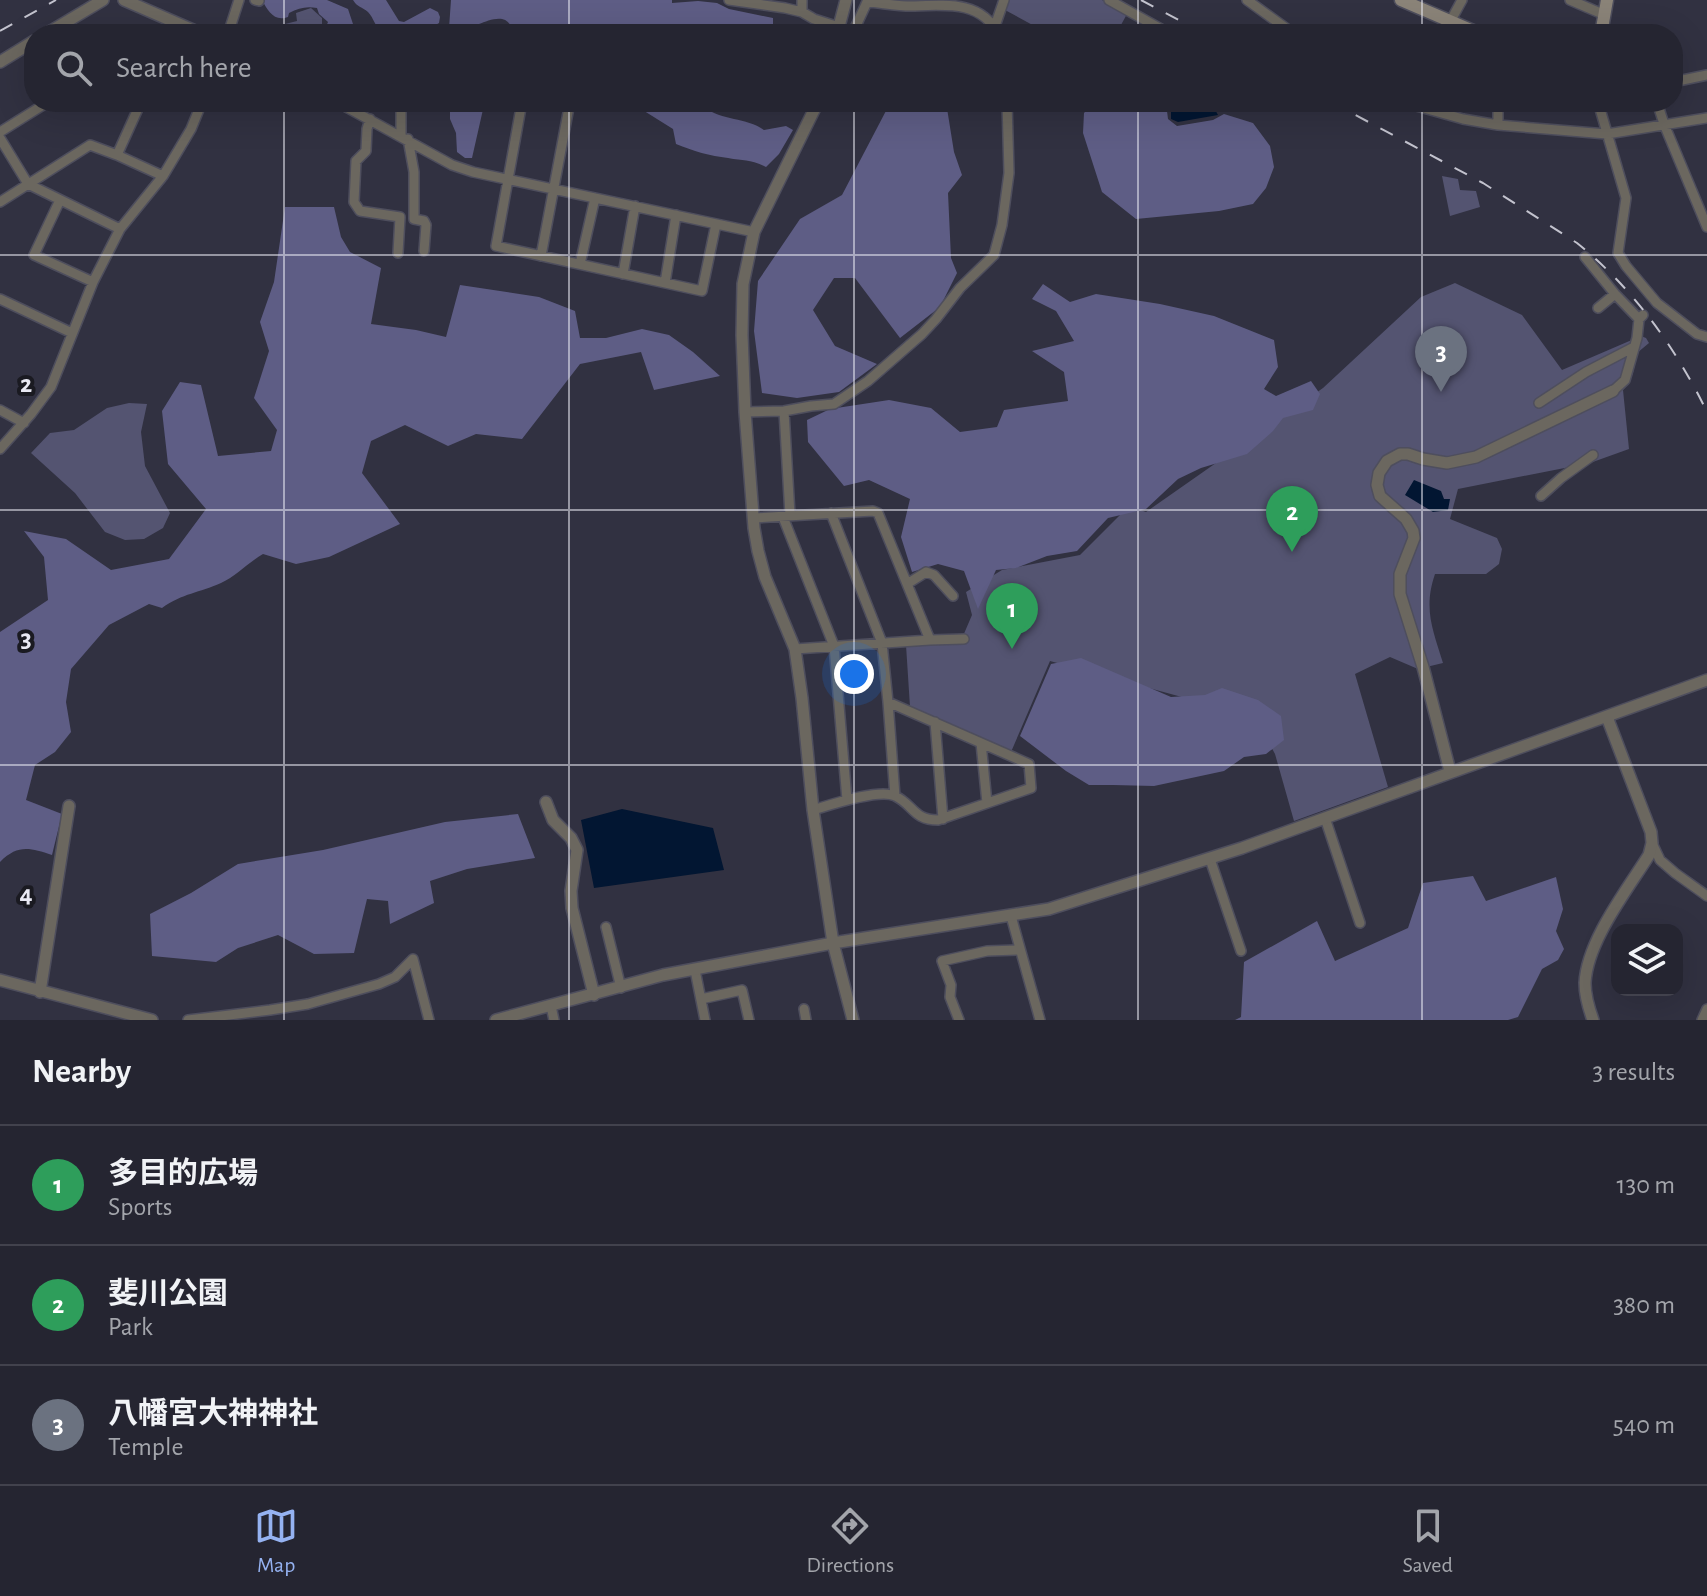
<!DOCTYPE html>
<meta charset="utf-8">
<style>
:root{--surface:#252531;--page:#31313d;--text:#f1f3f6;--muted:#a3a5ab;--line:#42424d;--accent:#95b2f1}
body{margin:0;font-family:"Alegreya Sans","Noto Sans JP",sans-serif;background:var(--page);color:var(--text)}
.controls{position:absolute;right:24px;bottom:24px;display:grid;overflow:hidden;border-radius:16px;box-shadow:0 8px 32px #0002}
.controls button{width:72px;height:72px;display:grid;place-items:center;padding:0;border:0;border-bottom:2px solid var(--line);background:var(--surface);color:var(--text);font:40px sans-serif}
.you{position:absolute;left:854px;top:674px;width:28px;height:28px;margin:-20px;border:6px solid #fff;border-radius:50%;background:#1a73e8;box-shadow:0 0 0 12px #1a73e833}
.badge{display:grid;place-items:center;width:52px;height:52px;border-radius:50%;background:var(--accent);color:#fff;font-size:26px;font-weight:700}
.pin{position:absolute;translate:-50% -66px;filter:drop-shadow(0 2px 4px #0008)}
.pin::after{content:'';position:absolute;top:42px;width:28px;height:24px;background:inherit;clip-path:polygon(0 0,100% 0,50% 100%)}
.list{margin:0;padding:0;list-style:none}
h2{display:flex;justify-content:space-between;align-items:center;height:104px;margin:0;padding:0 32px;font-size:34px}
h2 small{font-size:26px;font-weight:400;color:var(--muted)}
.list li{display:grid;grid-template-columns:52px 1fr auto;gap:24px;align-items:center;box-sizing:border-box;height:120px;padding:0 32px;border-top:2px solid var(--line)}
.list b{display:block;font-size:30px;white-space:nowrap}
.list p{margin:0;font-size:26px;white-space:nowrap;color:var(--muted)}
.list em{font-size:26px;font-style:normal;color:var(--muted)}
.icon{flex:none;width:44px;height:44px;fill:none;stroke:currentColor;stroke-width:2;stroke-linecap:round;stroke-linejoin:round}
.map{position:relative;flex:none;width:1707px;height:1020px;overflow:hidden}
.search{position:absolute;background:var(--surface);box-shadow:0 8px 32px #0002;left:24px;right:24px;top:24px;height:88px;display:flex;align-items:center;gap:20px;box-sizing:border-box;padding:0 28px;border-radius:32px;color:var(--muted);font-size:30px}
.sheet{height:464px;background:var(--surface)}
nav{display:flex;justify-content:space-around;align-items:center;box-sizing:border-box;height:112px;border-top:2px solid var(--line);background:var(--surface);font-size:22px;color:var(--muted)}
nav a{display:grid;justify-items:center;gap:4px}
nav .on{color:var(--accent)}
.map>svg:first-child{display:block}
.green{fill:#545471}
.forest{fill:#5e5d85}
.water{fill:#021632}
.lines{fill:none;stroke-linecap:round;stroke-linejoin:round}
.minor-casing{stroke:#4e4e5d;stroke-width:12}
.tertiary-casing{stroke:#4e4e5d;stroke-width:14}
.secondary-casing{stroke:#4e4e5d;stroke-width:15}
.minor{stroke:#6b675f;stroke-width:9}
.tertiary{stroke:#6b675f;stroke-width:11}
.secondary{stroke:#8a8378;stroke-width:12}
.rail{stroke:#c3c3ce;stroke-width:2;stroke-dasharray:14 14;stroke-linecap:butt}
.grid{fill:none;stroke:#e9e9f3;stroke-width:2;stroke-opacity:0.55}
.grid-label{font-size:26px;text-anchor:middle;font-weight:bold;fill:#e9e9f3;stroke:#1a1a21;stroke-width:8;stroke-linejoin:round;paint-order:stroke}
</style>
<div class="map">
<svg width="1707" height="1020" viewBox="0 0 1707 1020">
<rect width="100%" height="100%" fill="#313141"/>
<path class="green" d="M 1008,0 L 1102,0 L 1127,14 L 1116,34 L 1049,34 L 1005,10 Z
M 311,8 L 322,18 L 322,34 L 284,34 L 281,25 L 297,21 L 296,13 Z
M 1442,176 L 1458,179 L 1460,190 L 1476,191 L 1480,207 L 1450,216 Z
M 1455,283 L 1522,315 L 1562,370 L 1641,336 L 1646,338 L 1649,343 L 1637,353 C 1634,367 1634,380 1623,390 L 1629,449 L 1590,463 L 1458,489 L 1450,519 L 1497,538 L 1502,549 L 1499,564 L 1486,574 L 1435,574 C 1423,609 1433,630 1443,663 L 1418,669 L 1390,657 L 1355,674 L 1388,787 L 1294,821 L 1275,754 L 1255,717 L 1050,661 L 1011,752 L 910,707 L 906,645 L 960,643 L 972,615 L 966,592 L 1002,570 L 1080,555 L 1129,506 L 1146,512 L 1323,388 L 1421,297 Z
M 129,403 L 147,404 L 141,432 L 145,466 L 170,513 L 163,528 L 144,539 L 125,540 L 105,532 L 75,493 L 31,453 L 50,433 L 74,430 L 107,408 Z"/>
<path class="forest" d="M 262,0 L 327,0 L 348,9 L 353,24 L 350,31 L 352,34 L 323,34 L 328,22 L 319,14 L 317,8 C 306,6 299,8 289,13 L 288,17 C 274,22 268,11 262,0 Z
M 353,0 L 386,0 L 399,21 L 404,22 L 430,8 L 438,12 L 440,17 L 439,23 C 426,31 398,40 383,32 C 375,28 374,18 368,12 C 362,7 357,7 353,0 Z
M 451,0 L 672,0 L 672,3 L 698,1 L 717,3 L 729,9 L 773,18 L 773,30 L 759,34 L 484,34 L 491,29 L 511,27 C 506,13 489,20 479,24 L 475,32 L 470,34 L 432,34 L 449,28 Z
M 441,102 L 482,102 L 484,105 L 472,158 L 465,158 L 457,152 L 456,133 L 450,119 L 450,105 Z
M 634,102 L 704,102 L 704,107 C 722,121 746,117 764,130 L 786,126 L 793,130 L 779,154 L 766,167 C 750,159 744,161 728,158 C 710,156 693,151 676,144 L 673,129 L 641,109 Z
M 896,102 L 946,102 L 954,152 L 962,175 L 948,193 L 951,258 L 957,273 L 940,307 L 900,338 L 855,278 L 834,278 L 813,310 L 835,346 L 877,364 L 839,392 L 797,398 L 762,393 L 754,331 L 758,281 L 800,219 L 842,195 L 888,107 Z
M 1094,102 L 1162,102 L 1167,111 L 1168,119 L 1177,126 L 1213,120 L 1224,114 L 1253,123 L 1270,146 L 1274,167 L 1266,188 L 1253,204 L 1219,211 L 1136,219 L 1102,192 L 1083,133 L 1084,113 Z
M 285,207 L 334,207 L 341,237 L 350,252 L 381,268 L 371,324 L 416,330 L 446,337 L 460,285 L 539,297 L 575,311 L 580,338 L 606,338 L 642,329 L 669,335 L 693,352 L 720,376 L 654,390 L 641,352 L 580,364 L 522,439 L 476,434 L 448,446 L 405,425 L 371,441 L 362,473 L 400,524 L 329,557 L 296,564 L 263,554 C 249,562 235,577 221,583 C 199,593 183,593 162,608 L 149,604 L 109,625 L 71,669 L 66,702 L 71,732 L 55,752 L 35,765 L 26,800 L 62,814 L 52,855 C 30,848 18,844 0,862 L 0,632 L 48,600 L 44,557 L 24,531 L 66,539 L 111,570 L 169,559 L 206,509 L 168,464 L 162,411 L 180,382 L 201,385 L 218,456 L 271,451 L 277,430 L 254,398 L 269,351 L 260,322 L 274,282 Z
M 1043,284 L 1070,302 L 1096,294 L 1160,304 L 1214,316 L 1274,340 L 1278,367 L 1264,389 L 1276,396 L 1311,381 L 1320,394 L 1313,410 L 1283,418 L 1273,431 L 1247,454 L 1201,468 L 1178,479 L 1146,509 L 1108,518 L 1077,551 L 1047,556 L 1016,568 L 996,570 L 978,609 L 964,571 L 938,564 L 912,572 L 901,537 L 910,499 L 869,480 L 844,486 L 808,442 L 807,420 L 830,409 L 889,400 L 931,408 L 960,432 L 997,427 L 1004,410 L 1068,401 L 1064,372 L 1032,351 L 1074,341 L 1056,311 L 1032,299 Z
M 1081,658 L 1171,697 L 1205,695 L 1222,688 L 1258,700 L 1281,716 L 1284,740 L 1266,754 L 1244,757 L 1224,771 L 1154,786 L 1113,785 L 1089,785 L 1066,771 L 1020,736 L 1051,664 Z
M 518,814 L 535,858 L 467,869 L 430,881 L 434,903 L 390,924 L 388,901 L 367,899 L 354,953 L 314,954 L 278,935 L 238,948 L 216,962 L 152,956 L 150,914 L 191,893 L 238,864 L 323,850 L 445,822 Z
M 1473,876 L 1486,901 L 1556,877 L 1563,909 L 1556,931 L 1564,949 L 1558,960 L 1542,969 L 1518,1017 L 1508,1020 L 1235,1020 L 1241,1017 L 1244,962 L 1317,921 L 1335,961 L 1408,928 L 1423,883 Z"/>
<path class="water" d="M 1188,102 L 1211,102 L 1218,115 L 1178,122 L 1171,119 L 1171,111 Z
M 1414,480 L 1441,491 L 1444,499 L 1450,499 L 1448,510 L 1433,512 L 1405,495 Z
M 622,809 L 713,828 L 724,870 L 594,888 L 581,820 Z"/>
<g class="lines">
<defs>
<path id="minor" d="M 255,0 L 259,1
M 729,0 L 785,8 L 802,12 L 814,19 L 839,27
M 1109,0 L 1161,29
M 1247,0 L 1294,34
M 1570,0 L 1605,15
M 802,12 L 802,0
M 1450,22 L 1462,0
M 995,26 L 1004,0
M 228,34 L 239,0
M 849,34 L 855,28 L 867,2 C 881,3 896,6 911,6 C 945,5 981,0 998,34
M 1673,82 L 1707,75
M 337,102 L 452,165 L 473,172 L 754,232
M 399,102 L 401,103 L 401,136
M 522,102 L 496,246 L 702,291 L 716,224
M 1402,102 L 1463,119 L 1498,125 L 1607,134 L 1707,118
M 1498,102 L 1498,125
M 1598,102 L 1626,198 L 1618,253 L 1626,266 L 1657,303 L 1697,334 L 1707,337
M 1657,102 L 1664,124 L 1707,227
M 370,119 L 367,129 L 366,151 L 356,161 L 354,202 L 360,211 L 400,217 L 398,253
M 0,132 L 48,102
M 0,138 L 28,184 L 120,229
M 408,139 L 414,172 L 414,219 L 424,221 L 426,225 L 424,251
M 117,155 L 163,176
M 60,200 L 34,255 L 93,282
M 0,202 L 90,145 L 117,155 L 141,102
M 541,256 L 570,102
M 1585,257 L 1615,294 L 1639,319
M 580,264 L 595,198
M 623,274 L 635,206
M 665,283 L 676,215
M 0,299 L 72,333
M 1598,308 L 1615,294
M 1613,391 L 1625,380 L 1637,338 L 1639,319 L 1643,315
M 1539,403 L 1586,372 L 1634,347
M 0,410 L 24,423
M 784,411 L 790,515
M 745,412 L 784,411 L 811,406 L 834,404 L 868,381 L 922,334 L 936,319 L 960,288 L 994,255 L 1002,225 L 1009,173 L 1007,102
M 0,449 L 31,414 L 51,387 L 93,282 L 120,229 L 163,176 L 191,129 L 202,102
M 1541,496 L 1561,478 L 1593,455
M 783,517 L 834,646 L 847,800
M 754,518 L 873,511 L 878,513 L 930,640 L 795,649
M 907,584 L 926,572 L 934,575 L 953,596
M 930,640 L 964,639
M 888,702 L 895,796
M 935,722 L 943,819
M 981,743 L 987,803
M 813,810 C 830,805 879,788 895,796 C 913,804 913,820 938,820 L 1031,788 L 1029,764 L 888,702 L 882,643 L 831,513
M 1325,818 L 1360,923
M 1652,843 L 1660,860 L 1675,873 L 1707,896
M 1210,859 L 1241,951
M 1011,916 L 1040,1020
M 606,927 L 621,988
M 695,970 L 705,1020
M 701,999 L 742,990 L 749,1020
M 551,1006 L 554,1020
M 804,1009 L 806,1020
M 188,1020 L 270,1010 L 308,1004 L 379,984 L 395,977 L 413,959 L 429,1020
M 959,1020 L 950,997 L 951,985 L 942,961 L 987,951 L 1020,950
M 1702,1020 L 1707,1009"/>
<path id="tertiary" d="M 124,0 L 202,34
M 46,34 L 103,0
M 837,34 L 846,0
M 0,62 L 34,41
M 818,102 L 754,232 L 743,284 L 742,335 L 745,412 L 754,528 L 758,551 L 765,577 L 795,649 L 802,698 L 813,810 L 833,943 L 853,1020
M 1450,771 L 1423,667 L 1400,594 L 1400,574 L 1414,538 L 1413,531 L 1406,519 L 1380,496 L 1377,485 L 1379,473 L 1387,461 L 1400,454 L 1408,454 L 1423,459 L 1447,463 L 1476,457 L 1613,391
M 546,802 L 553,820 L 571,838 L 577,850 L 571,891 L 572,908 L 594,995
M 0,980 L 152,1020
M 40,992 L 69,806
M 496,1020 L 663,975 L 833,943 L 1049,909 L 1242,848 L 1707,680
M 1593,1020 C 1589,1009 1585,995 1585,983 C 1587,941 1627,890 1649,855 L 1652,843 L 1651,832 L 1607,717"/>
<path id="secondary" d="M 1401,0 L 1480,34
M 1601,34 L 1607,0"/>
</defs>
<use href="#minor" class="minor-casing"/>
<use href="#tertiary" class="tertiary-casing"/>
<use href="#secondary" class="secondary-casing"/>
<use href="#minor" class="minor"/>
<use href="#tertiary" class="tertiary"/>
<use href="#secondary" class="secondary"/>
<path class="rail" d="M 1141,0 L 1205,34
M 0,31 L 56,0
M 1331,102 L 1483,183 L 1577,243 C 1633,288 1676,348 1707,412"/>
</g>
<path class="grid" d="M 284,0 L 284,34M 569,0 L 569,34M 854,0 L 854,34M 1138,0 L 1138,34M 1422,0 L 1422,34M 284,102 L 284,1020M 569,102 L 569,1020M 854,102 L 854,1020M 1138,102 L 1138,1020M 1422,102 L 1422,1020M 0,255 L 1707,255M 0,510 L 1707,510M 0,765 L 1707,765"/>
<g class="grid-label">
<text x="26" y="392">2</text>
<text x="26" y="647">3</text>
<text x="26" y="902">4</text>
</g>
</svg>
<div class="controls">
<button><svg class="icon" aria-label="layers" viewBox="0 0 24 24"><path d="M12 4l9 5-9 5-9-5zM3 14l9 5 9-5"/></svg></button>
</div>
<div class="you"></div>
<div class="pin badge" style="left:1012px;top:649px;background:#2e9e5b">1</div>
<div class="pin badge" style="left:1292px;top:552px;background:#2e9e5b">2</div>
<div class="pin badge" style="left:1441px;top:392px;background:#6b7280">3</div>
<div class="search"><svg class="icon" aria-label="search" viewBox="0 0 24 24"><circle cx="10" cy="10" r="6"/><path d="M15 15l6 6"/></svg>Search here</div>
</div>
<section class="sheet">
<h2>Nearby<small>3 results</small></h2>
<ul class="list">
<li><span class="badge" style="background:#2e9e5b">1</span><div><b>多目的広場</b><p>Sports</p></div><em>130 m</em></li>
<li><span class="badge" style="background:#2e9e5b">2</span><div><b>斐川公園</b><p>Park</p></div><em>380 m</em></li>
<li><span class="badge" style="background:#6b7280">3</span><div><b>八幡宮大神神社</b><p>Temple</p></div><em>540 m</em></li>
</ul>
</section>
<nav>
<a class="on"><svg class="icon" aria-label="map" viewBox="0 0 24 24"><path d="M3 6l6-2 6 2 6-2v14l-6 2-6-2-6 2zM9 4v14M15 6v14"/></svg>Map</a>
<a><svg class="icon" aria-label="directions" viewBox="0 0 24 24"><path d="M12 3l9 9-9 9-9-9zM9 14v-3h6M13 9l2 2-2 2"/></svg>Directions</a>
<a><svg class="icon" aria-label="saved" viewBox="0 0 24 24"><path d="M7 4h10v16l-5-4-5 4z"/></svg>Saved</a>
</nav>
